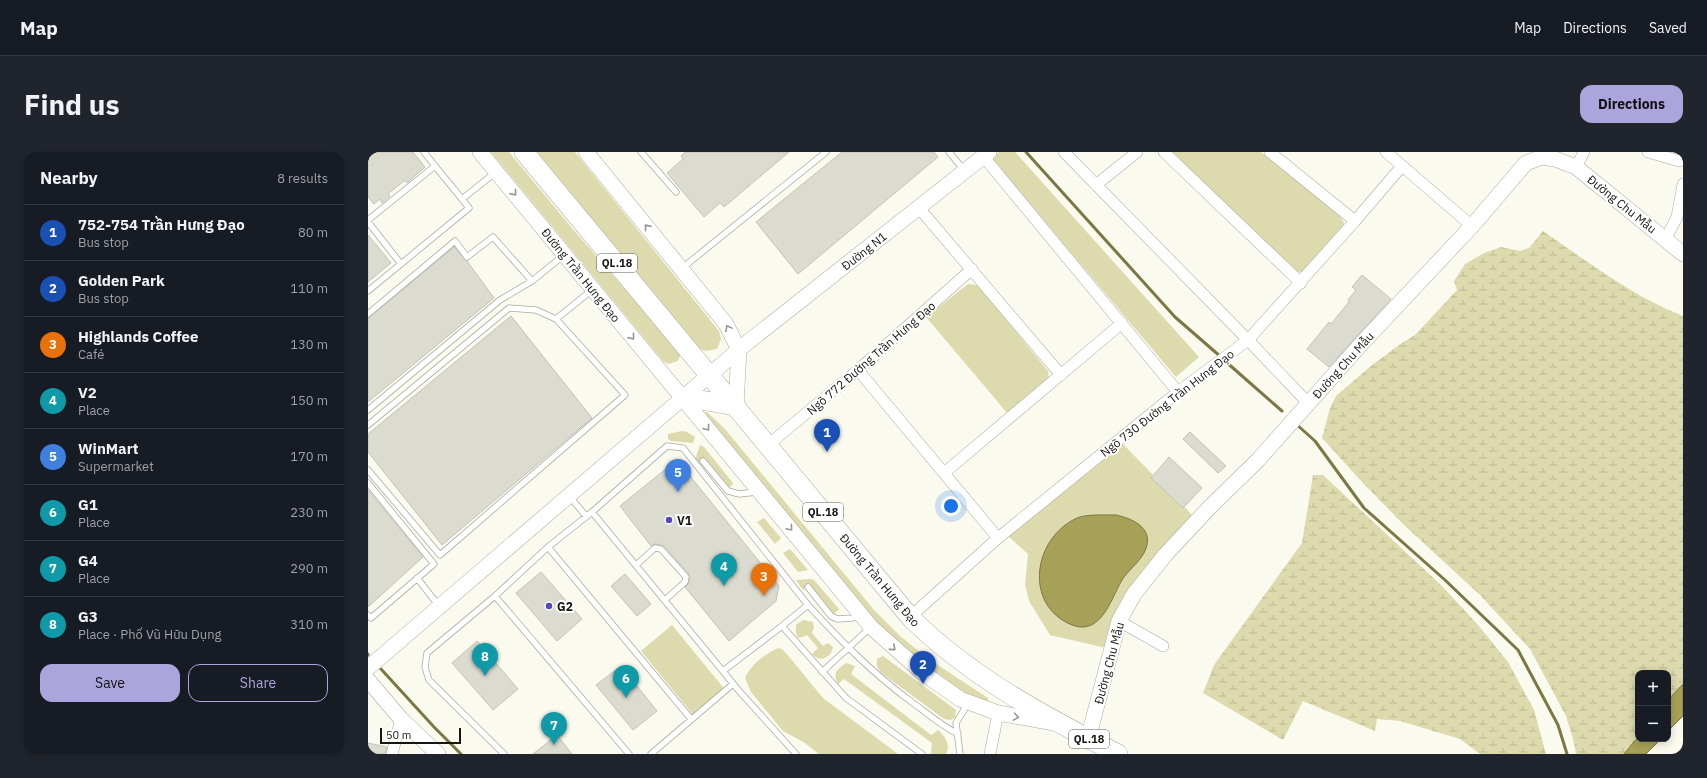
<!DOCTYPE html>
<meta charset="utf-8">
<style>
:root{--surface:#171b24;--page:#20242c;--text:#f1f3f6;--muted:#9ea1a6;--line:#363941;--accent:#aca5dd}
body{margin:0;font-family:"IBM Plex Sans",sans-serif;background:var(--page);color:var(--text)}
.controls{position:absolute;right:12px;bottom:12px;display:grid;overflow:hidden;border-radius:8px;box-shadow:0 2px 10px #0003}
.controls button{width:36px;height:36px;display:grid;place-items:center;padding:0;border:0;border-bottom:1px solid var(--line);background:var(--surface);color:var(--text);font:20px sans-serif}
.scale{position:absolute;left:12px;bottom:10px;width:81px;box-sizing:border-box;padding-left:4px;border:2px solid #171613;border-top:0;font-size:11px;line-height:14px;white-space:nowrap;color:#171613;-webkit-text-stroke:3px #fff;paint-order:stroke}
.you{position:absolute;left:583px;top:354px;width:14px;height:14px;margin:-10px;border:3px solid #fff;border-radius:50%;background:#1a73e8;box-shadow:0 0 0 6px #1a73e833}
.badge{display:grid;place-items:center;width:26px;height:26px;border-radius:50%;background:var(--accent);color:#fff;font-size:13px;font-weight:700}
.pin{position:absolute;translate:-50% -33px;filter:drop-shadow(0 1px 2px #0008)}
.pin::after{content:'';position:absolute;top:21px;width:14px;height:12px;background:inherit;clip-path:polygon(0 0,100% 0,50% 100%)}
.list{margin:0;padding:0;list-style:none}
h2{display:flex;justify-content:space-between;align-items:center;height:52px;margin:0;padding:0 16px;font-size:17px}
h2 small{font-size:13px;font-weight:400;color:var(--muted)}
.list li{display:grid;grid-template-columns:26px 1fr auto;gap:12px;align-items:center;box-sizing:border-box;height:56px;padding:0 16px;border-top:1px solid var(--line)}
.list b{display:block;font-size:15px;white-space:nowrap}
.list p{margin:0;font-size:13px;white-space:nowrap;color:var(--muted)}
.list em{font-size:13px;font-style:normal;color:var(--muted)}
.actions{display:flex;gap:8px;padding:12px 16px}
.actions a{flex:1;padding:9px 0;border:1px solid var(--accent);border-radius:12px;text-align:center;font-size:14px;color:var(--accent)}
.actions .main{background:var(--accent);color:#111}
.map{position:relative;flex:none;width:1315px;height:602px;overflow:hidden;border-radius:12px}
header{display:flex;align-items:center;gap:24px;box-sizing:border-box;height:56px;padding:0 20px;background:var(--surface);border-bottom:1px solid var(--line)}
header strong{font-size:19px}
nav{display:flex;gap:22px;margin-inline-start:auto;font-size:14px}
.intro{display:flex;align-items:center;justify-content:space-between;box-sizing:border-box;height:96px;padding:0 24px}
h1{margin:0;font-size:28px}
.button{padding:10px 18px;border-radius:12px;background:var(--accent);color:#111;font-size:14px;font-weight:700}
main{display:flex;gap:24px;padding:0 24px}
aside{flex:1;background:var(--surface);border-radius:12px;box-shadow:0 2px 10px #0003}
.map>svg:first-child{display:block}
.green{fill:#dddaad}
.wetland{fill:url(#wetland-marsh)}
.water{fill:#a7a157;stroke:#7c7743}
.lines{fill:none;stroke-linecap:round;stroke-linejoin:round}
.stream{stroke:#7c7743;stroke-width:3}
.building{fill:#dbdbd0;stroke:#c3c2b8}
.lane-casing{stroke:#abaaa0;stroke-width:7}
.street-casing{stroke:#abaaa0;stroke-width:12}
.secondary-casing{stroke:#abaaa0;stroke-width:16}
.highway-casing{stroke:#abaaa0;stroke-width:20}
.lane{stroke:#fff;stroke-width:5.5}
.street{stroke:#fff;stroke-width:11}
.secondary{stroke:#fff;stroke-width:15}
.highway{stroke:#fff;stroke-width:19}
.oneway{stroke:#979695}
.poi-dot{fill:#5846be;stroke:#fff;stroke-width:1.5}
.labels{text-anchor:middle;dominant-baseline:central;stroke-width:4;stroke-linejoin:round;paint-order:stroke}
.shield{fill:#fff;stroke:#5d5c5a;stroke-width:1}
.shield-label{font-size:11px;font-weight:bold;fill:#171613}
.street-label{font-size:12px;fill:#171613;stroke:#fff}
.poi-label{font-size:12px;font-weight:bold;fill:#171613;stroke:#fff;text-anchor:start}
</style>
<header>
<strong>Map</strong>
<nav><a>Map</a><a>Directions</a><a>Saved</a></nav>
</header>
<div class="intro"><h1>Find us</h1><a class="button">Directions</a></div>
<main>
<aside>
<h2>Nearby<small>8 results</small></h2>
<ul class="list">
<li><span class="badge" style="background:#1a4fb4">1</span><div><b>752-754 Trần Hưng Đạo</b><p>Bus stop</p></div><em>80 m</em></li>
<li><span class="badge" style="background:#1a4fb4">2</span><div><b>Golden Park</b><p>Bus stop</p></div><em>110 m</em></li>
<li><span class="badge" style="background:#e8710a">3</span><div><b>Highlands Coffee</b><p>Café</p></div><em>130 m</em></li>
<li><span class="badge" style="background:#0f9aa8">4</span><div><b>V2</b><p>Place</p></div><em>150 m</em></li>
<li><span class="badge" style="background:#3f7fe0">5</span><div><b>WinMart</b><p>Supermarket</p></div><em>170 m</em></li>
<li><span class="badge" style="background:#0f9aa8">6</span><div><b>G1</b><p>Place</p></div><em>230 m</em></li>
<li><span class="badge" style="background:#0f9aa8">7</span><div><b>G4</b><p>Place</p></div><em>290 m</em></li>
<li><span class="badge" style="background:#0f9aa8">8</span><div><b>G3</b><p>Place · Phố Vũ Hữu Dụng</p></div><em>310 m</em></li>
</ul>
<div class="actions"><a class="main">Save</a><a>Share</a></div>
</aside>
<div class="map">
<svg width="1315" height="602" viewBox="0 0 1315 602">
<defs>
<pattern id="wetland-marsh" width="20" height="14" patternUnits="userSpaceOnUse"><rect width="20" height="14" fill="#dddaad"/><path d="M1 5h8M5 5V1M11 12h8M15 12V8" fill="none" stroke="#bdba94"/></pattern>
</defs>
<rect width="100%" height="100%" fill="#fbfaef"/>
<path class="green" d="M 123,0 L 141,0 L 204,76 L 313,202 L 310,209 L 300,212 L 295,209 Z
M 169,0 L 207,0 L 351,179 L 353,187 L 349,197 L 338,199 L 328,196 Z
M 631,0 L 647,0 L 831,205 L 808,225 L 623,6 Z
M 803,0 L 893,0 L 970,61 L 976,71 L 975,77 L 939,120 L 928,120 Z
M 600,132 L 610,133 L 680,219 L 681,227 L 640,262 L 558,165 Z
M 339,260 L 357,277 L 506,458 L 532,484 L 559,506 L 620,546 L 620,550 C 585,545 519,482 494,456 L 336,261 Z
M 314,279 L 319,280 L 327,285 L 325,291 L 303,289 L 300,287 L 300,282 Z
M 754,291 L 824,363 L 738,496 L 682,483 L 661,449 L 657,433 L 660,402 L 639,383 Z
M 332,293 L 336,295 L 365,331 L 362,336 L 337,306 L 331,311 L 327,308 Z
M 396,366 L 413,386 L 407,392 L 389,370 Z
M 422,397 L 440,418 L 430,420 L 415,401 Z
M 442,427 L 446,428 L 471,457 L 466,462 L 442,432 L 435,438 L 428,428 Z
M 435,468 L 445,470 L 446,476 L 444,481 L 455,494 L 460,491 L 465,495 L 463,501 C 457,508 451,509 444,502 L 450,496 L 439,483 L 435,485 L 430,486 L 428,482 L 428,473 Z
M 304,473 L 358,539 L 326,564 L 273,499 Z
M 410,496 L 414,497 L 423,507 L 455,546 L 530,602 L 451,602 L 437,591 L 415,579 L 383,540 L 377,526 C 383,512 396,503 410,496 Z
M 515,504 L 588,558 L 587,566 L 582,568 L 576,567 L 515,522 C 510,517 508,515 509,507 Z
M 478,511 L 487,514 L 483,522 L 563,583 L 570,578 C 577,584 583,593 578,602 L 563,602 L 564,591 L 476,527 L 470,532 C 464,520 469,518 478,511 Z"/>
<path class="wetland" d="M 1175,79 C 1220,110 1264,144 1315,164 L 1315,532 L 1300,548 L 1300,521 L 1270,521 L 1270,585 L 1256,602 L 1208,602 L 1205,587 L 1198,564 L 1162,497 L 1113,444 L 1035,372 L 994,330 L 954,286 L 962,256 L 968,244 L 1003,214 L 1031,193 L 1047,183 L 1089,138 L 1086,129 L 1097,112 L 1116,101 L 1133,95 L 1152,99 L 1161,96 Z
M 945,323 L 955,323 L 1074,434 L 1110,473 L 1140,510 L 1166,558 L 1178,602 L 1112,602 L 1092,587 L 1032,569 L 1009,567 L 1007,579 L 935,549 L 915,588 L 835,541 L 846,513 L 934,391 Z"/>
<path class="water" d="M 748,363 C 767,367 788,378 776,401 C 771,410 762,417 756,425 C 744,442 735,485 704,473 C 655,453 665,386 709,366 C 718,362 738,363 748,363 Z
M 1315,532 L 1315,564 L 1300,579 L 1300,548 Z
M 1270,585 L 1270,587 L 1293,587 L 1278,602 L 1256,602 Z"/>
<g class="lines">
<path class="stream" d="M 658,0 L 807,165 L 853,205
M 857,209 L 914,259
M 927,271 L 947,289 L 996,356 L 1077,428 L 1150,498 L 1190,573 L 1199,602
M 0,502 L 0,503
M 13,517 L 66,575 L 93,602"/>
</g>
<path class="building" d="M 0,0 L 45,0 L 57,15 L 39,31 L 37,28 L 20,42 L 22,44 L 14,51 L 12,47 L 6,52 L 0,45 Z
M 317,0 L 421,0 L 356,55 L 352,51 L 336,65 L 299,21 L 315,7 L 313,4 Z
M 474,0 L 566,0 L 570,5 L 430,122 L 388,70 Z
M 0,83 L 23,111 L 0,130 Z
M 86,95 L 99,109 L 126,146 L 0,250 L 0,166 Z
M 994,123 L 1023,147 L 961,215 L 939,197 L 961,170 L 963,172 L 981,150 L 980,148 L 988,138 L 984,135 Z
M 143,164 L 224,266 L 74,393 L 0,300 L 0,282 Z
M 822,280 L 858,314 L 850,321 L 815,287 Z
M 801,305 L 834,336 L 815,356 L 783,326 Z
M 309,308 L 411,434 L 408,449 L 361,489 L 317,435 L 321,431 L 321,422 L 296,394 L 287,392 L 283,394 L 252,354 Z
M 0,338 L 55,405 L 0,455 Z
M 173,420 L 214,467 L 189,489 L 148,441 Z
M 257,422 L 283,452 L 269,464 L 243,434 Z
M 109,489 L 150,537 L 125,558 L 84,511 Z
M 253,514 L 289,559 L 265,578 L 228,533 Z
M 189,583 L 204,602 L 165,602 Z
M 0,591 L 19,595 L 17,602 L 0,602 Z"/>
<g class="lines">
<defs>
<path id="lane" d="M 56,0 L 67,14
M 273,0 L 308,40
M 581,0 L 596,18
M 0,68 L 67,14 L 94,47
M 0,70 L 33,112
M 313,117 L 458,0
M 0,139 L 101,56 L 94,47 L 128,20
M 0,162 L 87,89 L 99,105 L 125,85 L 164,129
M 188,167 L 224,138
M 0,258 L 132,148 L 164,129 L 196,103
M 0,273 L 141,156 L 168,158 L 188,167 L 257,243 L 72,403 L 0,318
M 335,309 L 360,339 L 371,342 L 389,340
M 0,331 L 66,412 L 3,466 L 0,463
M 202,345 L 218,364
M 224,360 L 372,540 L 428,602
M 180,395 L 323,567
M 268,413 L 287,396 L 293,397 L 318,425 L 317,430 L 297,448
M 49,426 L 71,454
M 440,435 L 463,464 L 469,467 L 485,466 L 490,461
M 127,444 L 261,602
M 355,519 L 414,474
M 454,520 L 503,475
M 136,602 L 61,528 L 57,515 L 59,501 L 127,444 L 180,395 L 224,360 L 299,294 L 315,296 L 440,453
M 283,602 L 365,532
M 554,602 L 478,546 L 414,474 L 440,453 C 474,490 504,521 545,551 C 560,562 574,574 590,582
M 592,602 L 588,571 L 601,550"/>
<path id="street" d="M 696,0 L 880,188 L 941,252
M 796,0 L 933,131
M 902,0 L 987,69
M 1018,0 L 1104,74
M 1280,0 L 1311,9 L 1315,8
M 615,4 L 810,240
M 1208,15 L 1216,0
M 728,33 L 769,0
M 551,56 L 693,223
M 1297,88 L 1309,65 L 1315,32
M 490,218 L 630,386
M 400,293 L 490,218 L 604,117
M 576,321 L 754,171
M 542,465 L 630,386 L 810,240 L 880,188 L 987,69 L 1034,14
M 751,469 L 795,494
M 24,602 L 33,567
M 622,602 L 630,561"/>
<path id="secondary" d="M 112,0 L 503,475 L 555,521 L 592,547 L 630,561 L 686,571
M 218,0 L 358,172 L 371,198 L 368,254
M 0,516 L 380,190 L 621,0
M 0,528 L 33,567 L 70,602
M 720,587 L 751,469 L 766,442 L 798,402 L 841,356 L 890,308 L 995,190 L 1104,74 L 1158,11 L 1174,5 L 1187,7 L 1208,15 L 1315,102"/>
<path id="highway" d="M 156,0 L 542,465 C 601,524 676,564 750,602
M 315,245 L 368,254"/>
</defs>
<use href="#lane" class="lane-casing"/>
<use href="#street" class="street-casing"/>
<use href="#secondary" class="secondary-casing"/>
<use href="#highway" class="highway-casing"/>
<use href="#lane" class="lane"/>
<use href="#street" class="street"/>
<use href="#secondary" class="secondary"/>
<use href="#highway" class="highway"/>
</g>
<defs><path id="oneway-chevron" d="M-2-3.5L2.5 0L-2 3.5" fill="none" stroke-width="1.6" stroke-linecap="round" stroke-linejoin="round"/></defs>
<g class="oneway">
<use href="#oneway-chevron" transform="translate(146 41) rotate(51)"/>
<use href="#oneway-chevron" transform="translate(279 75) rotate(-129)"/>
<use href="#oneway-chevron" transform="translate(360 176) rotate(-118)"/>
<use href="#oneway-chevron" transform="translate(264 185) rotate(51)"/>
<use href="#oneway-chevron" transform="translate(339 276) rotate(52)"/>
<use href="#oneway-chevron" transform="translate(422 376) rotate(50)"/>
<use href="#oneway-chevron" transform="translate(525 496) rotate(41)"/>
<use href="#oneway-chevron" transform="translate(648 565) rotate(10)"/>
</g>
<g class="poi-dot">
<circle cx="301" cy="368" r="4"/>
<circle cx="181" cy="454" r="4"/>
</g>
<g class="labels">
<g class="shield">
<rect x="229" y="102" width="40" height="18" rx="3"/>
<rect x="435" y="351" width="40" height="18" rx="3"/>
<rect x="701" y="578" width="40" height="18" rx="3"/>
</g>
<g class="shield-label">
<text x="249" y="111">QL.18</text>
<text x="455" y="360">QL.18</text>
<text x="721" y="587">QL.18</text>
</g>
<g class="street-label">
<text transform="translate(1254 52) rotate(39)">Đường Chu Mẫu</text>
<text transform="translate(496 99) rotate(-38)">Đường N1</text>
<text transform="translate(213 123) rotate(51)">Đường Trần Hưng Đạo</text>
<text transform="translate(503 206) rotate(-41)">Ngõ 772 Đường Trần Hưng Đạo</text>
<text transform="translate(975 213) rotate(-48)">Đường Chu Mẫu</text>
<text transform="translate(799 251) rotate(-38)">Ngõ 730 Đường Trần Hưng Đạo</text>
<text transform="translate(512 428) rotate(50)">Đường Trần Hưng Đạo</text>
<text transform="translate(741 511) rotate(-75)">Đường Chu Mẫu</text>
</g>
<g class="poi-label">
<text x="309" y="368">V1</text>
<text x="189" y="454">G2</text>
</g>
</g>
</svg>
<div class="controls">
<button>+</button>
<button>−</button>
</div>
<div class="scale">50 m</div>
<div class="you"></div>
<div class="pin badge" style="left:459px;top:300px;background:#1a4fb4">1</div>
<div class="pin badge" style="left:555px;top:532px;background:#1a4fb4">2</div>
<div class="pin badge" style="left:396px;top:444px;background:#e8710a">3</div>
<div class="pin badge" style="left:356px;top:434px;background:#0f9aa8">4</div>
<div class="pin badge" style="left:310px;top:340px;background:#3f7fe0">5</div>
<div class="pin badge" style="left:258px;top:546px;background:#0f9aa8">6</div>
<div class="pin badge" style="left:186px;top:593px;background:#0f9aa8">7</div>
<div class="pin badge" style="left:117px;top:524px;background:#0f9aa8">8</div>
</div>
</main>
